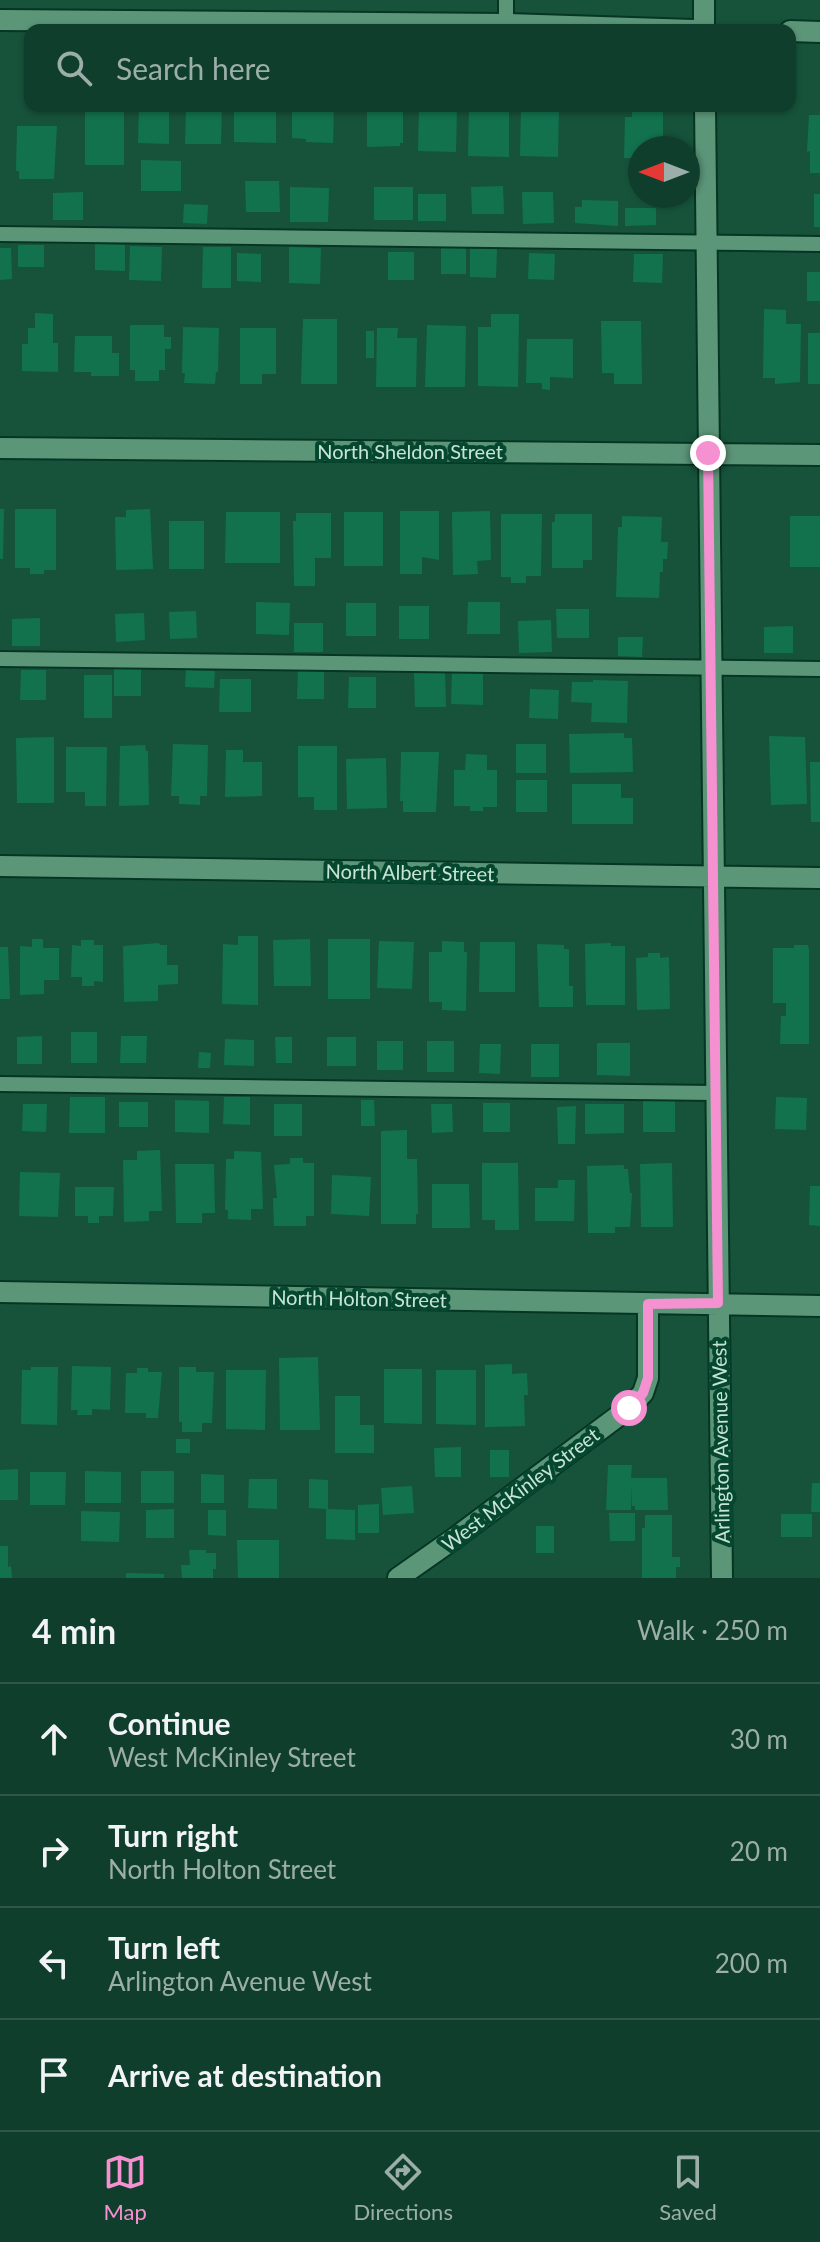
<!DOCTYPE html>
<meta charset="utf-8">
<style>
:root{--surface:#103e2c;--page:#1e4938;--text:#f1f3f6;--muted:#9caea9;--line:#305748;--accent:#f590d1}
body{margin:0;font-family:Lato,sans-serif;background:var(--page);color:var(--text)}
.compass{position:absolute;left:628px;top:136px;width:72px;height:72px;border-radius:50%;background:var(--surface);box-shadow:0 2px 6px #0004;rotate:270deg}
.stop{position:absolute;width:24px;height:24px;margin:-18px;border:6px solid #f590d1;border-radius:50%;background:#fff}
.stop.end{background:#f590d1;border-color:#fff;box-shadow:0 2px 8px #0008}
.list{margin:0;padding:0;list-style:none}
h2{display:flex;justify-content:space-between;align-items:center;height:104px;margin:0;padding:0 32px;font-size:34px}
h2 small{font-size:26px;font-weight:400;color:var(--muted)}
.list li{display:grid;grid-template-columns:52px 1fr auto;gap:24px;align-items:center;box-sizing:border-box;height:112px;padding:0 32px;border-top:2px solid var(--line)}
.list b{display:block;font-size:30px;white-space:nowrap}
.list p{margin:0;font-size:26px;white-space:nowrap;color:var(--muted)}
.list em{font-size:26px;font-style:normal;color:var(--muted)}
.icon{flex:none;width:44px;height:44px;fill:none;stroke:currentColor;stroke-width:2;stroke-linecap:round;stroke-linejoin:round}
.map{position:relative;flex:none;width:820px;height:1578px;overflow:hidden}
.search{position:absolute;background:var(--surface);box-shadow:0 2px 6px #0004;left:24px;right:24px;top:24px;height:88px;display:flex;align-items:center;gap:20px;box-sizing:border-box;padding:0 28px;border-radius:16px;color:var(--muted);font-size:30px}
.sheet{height:552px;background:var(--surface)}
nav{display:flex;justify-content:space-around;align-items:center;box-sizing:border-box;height:112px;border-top:2px solid var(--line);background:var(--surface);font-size:22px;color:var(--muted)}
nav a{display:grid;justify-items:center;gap:4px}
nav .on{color:var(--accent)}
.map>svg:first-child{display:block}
.building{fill:#12724e}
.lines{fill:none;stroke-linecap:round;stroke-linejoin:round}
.lane-casing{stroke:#063623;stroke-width:18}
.street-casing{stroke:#063623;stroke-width:24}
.secondary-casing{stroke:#063623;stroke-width:24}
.lane{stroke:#5c9679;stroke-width:14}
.street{stroke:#5c9679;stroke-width:20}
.secondary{stroke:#5c9679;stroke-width:20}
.route{stroke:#f590d1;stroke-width:10}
.labels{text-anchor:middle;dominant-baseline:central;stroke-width:8;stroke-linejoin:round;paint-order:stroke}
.street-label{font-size:20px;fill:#c7e4d4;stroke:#05482f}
</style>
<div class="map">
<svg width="820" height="1578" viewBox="0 0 820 1578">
<rect width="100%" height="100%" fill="#16533a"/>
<path class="building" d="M 85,106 L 124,106 L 124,165 L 85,165 Z
M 139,106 L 169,106 L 169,144 L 138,143 Z
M 186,106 L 222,106 L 221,144 L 185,144 Z
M 234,106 L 276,106 L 276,143 L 234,142 Z
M 292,106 L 334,106 L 333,143 L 306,142 L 306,139 L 292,138 Z
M 367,106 L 403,106 L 403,143 L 400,143 L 400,146 L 367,147 Z
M 419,106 L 457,106 L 456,152 L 418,151 Z
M 469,106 L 509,106 L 509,157 L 468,156 Z
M 521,106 L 559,106 L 558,157 L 520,156 Z
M 640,106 L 663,106 L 663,148 L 640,148 L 640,158 L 624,158 L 625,117 L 632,117 L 632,107 Z
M 809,115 L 820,115 L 820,173 L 810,173 L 810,151 L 807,152 Z
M 17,126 L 57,126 L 54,179 L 19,179 L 19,171 L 16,171 Z
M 141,160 L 181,161 L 181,191 L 141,191 Z
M 245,181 L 279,181 L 280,212 L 246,212 Z
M 503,186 L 504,214 L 472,214 L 471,187 Z
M 290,187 L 329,188 L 328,222 L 290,222 Z
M 374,187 L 413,187 L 413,220 L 374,220 Z
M 83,192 L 83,220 L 53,220 L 53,193 Z
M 522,192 L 553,192 L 554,223 L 523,224 Z
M 418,194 L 446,194 L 446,221 L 418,221 Z
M 814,194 L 820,194 L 820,227 L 814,227 Z
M 582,200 L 618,201 L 618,226 L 575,223 L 575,207 L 582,207 Z
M 184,204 L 208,205 L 207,224 L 183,223 Z
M 625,208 L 656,208 L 656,225 L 625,226 Z
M 95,244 L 125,245 L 125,271 L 95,270 Z
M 18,245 L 44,245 L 44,267 L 18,267 Z
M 130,246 L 162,247 L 161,281 L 129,280 Z
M 203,247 L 231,247 L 231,288 L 202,288 Z
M 289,247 L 321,248 L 320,284 L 289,283 Z
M 441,247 L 466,247 L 466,274 L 441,274 Z
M 470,247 L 497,248 L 496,278 L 470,277 Z
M 0,248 L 11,248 L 12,279 L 0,280 Z
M 388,252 L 414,252 L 414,280 L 388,280 Z
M 237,253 L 261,254 L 261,282 L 237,281 Z
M 529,253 L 555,254 L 554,280 L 528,279 Z
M 634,254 L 663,254 L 662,283 L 633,282 Z
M 807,272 L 820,272 L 820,301 L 807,301 Z
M 764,309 L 786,310 L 786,324 L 801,324 L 800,382 L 775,384 L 775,378 L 763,378 Z
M 35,313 L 53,314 L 53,343 L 58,343 L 58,372 L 22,371 L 22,344 L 28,344 L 28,328 L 35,328 Z
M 491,314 L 519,314 L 518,387 L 478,386 L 478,327 L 491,327 Z
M 303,319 L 337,319 L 337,384 L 301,384 Z
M 601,321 L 641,321 L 642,384 L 614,384 L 614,373 L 602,373 Z
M 130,325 L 164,325 L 164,337 L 171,337 L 171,349 L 165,349 L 165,370 L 159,370 L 159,381 L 135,381 L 135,370 L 130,370 Z
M 427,325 L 466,326 L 465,387 L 425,387 Z
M 183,327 L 219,328 L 218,372 L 216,372 L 215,384 L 184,383 L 185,373 L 182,373 Z
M 240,328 L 276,328 L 276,374 L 262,374 L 262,384 L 240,384 Z
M 377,328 L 398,328 L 397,338 L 417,338 L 416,387 L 376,387 Z
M 366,331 L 374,331 L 374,358 L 366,358 Z
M 808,333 L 820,333 L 820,384 L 808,384 Z
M 75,336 L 112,336 L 112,353 L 119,353 L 119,376 L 91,376 L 91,372 L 74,372 Z
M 527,339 L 573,339 L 573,378 L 550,377 L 550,390 L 542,389 L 542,383 L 526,383 Z
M 0,509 L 4,509 L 3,559 L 0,559 Z
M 15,509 L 56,509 L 56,570 L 44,570 L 44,574 L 30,574 L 30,568 L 15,568 Z
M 150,509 L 153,569 L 116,570 L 115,517 L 126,517 L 126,510 Z
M 400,511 L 439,511 L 439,560 L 422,557 L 422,574 L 400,574 Z
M 490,511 L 491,560 L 477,561 L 478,574 L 453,575 L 452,512 Z
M 226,512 L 280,512 L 280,563 L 225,563 Z
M 344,512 L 383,512 L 383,566 L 344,566 Z
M 296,513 L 331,513 L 331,558 L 315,558 L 315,586 L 294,586 L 293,521 L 296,521 Z
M 501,514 L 542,514 L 541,576 L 526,576 L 526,583 L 511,583 L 511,577 L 501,577 Z
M 555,514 L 592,514 L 592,560 L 583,560 L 583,568 L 552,568 L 552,522 L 555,522 Z
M 622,516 L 662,517 L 661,542 L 668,542 L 667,559 L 663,559 L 663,572 L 660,572 L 659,598 L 616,597 L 618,527 L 622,527 Z
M 790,516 L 820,516 L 820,567 L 790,567 Z
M 169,521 L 204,521 L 204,569 L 169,569 Z
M 256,602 L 290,603 L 289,635 L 256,634 Z
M 468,602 L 500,602 L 500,634 L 467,634 Z
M 346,603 L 376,603 L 376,636 L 346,636 Z
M 399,606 L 429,606 L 429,639 L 399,639 Z
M 556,609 L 589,609 L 589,638 L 557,638 Z
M 196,611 L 197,638 L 170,639 L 169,612 Z
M 144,613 L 145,640 L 116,642 L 115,614 Z
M 40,618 L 40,646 L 12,646 L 12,619 Z
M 551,620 L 552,652 L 519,653 L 518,621 Z
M 294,623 L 323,623 L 323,652 L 294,652 Z
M 793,626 L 793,653 L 764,653 L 764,627 Z
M 618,637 L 643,637 L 642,657 L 618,656 Z
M 114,668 L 141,668 L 141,696 L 114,696 Z
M 21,670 L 46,670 L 46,700 L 20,700 Z
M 186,670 L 215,671 L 214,688 L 185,687 Z
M 298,670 L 324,671 L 324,699 L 297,699 Z
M 414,672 L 445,672 L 446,707 L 415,707 Z
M 452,672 L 483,673 L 483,705 L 451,704 Z
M 84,675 L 112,675 L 112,718 L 84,718 Z
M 349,677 L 376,677 L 376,708 L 348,708 Z
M 220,679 L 251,679 L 251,712 L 219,712 Z
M 593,680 L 628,681 L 627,723 L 591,722 L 592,703 L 571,702 L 572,682 L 593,682 Z
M 530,689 L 559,690 L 558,719 L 529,718 Z
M 624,733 L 624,738 L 632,738 L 633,772 L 570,773 L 569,734 Z
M 769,736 L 805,737 L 807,804 L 771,805 Z
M 54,737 L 54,803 L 17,803 L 16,738 Z
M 173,744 L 208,745 L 207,796 L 200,796 L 200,805 L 179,804 L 179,796 L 171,796 Z
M 516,744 L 546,744 L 546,773 L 516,773 Z
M 145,745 L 146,751 L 148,751 L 149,805 L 119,806 L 120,746 Z
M 298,746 L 337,746 L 337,810 L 314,810 L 314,797 L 298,797 Z
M 66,747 L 107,747 L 106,806 L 85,806 L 85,792 L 66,792 Z
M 226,750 L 243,750 L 243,762 L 262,762 L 262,796 L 225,797 Z
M 401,752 L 439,752 L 436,812 L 403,812 L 403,801 L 400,801 Z
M 466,754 L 487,755 L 487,770 L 497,770 L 497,807 L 483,807 L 483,811 L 470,811 L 470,806 L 454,806 L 454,770 L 465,770 Z
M 386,758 L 387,808 L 347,809 L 346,759 Z
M 810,762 L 820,762 L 820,822 L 811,822 Z
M 516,780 L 547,780 L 547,812 L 516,812 Z
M 572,784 L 621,784 L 621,798 L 633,798 L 633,824 L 572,824 Z
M 238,936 L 258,936 L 258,1005 L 222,1004 L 223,944 L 238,945 Z
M 32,939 L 43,939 L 43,948 L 59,948 L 59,980 L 44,980 L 44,994 L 20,995 L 20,946 L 32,947 Z
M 310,939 L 311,986 L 274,986 L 273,940 Z
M 328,939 L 370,939 L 370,999 L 328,999 Z
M 81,940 L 94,940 L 94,945 L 103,945 L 103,982 L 94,981 L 94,986 L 82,986 L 82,977 L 71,977 L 72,945 L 81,946 Z
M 379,941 L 414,942 L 412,989 L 377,988 Z
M 442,941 L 464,942 L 464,952 L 467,952 L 466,1011 L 442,1010 L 442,1002 L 429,1002 L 429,952 L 442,952 Z
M 480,942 L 515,942 L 515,992 L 479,992 Z
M 159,943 L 160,945 L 167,945 L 167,965 L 178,965 L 178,984 L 158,985 L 158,1001 L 124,1002 L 123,946 Z
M 611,943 L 611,946 L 625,946 L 625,1005 L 586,1005 L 585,944 Z
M 537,944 L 564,945 L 564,949 L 569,949 L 569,986 L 573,986 L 573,1007 L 539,1007 Z
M 794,945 L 808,945 L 809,950 L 809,1044 L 780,1044 L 781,1016 L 786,1016 L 786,1003 L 773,1003 L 773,948 L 794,948 Z
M 0,947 L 8,947 L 10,999 L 0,999 Z
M 648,953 L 660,953 L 660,958 L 669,957 L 670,1009 L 637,1010 L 636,958 L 648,957 Z
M 71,1032 L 97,1032 L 97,1063 L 71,1063 Z
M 42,1036 L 42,1064 L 17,1064 L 17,1037 Z
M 121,1036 L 147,1036 L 146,1063 L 120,1063 Z
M 275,1037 L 292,1037 L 292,1063 L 276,1063 Z
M 327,1037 L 356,1037 L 356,1066 L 327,1066 Z
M 225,1039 L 254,1040 L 254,1066 L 224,1065 Z
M 377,1041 L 403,1041 L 403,1070 L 377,1070 Z
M 427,1041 L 454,1041 L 454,1072 L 427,1072 Z
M 597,1043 L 630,1043 L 630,1076 L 597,1075 Z
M 480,1044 L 501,1044 L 500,1074 L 479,1073 Z
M 531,1044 L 559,1044 L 559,1077 L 531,1077 Z
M 199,1052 L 211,1053 L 210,1068 L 198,1068 Z
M 70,1097 L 105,1097 L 105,1133 L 69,1133 Z
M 224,1097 L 250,1097 L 250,1125 L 223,1124 Z
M 776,1097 L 807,1098 L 806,1130 L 775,1129 Z
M 175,1100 L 209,1101 L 209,1133 L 175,1132 Z
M 361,1100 L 374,1100 L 375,1126 L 361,1126 Z
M 643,1100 L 675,1100 L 675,1132 L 643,1132 Z
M 119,1102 L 148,1102 L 148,1127 L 119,1127 Z
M 483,1103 L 510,1103 L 510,1132 L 483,1132 Z
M 23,1104 L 47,1104 L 46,1132 L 22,1131 Z
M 274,1104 L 302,1104 L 302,1136 L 274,1136 Z
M 431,1104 L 452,1104 L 453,1132 L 432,1133 Z
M 585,1104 L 624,1104 L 624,1133 L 585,1134 Z
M 576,1106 L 575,1144 L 558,1144 L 557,1107 Z
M 407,1130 L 407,1159 L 417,1159 L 418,1214 L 416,1214 L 416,1224 L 381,1224 L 381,1131 Z
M 160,1150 L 162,1211 L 149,1211 L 149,1221 L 124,1222 L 123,1160 L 137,1160 L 137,1151 Z
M 234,1151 L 261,1152 L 263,1209 L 251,1209 L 251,1220 L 228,1219 L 228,1210 L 225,1210 L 226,1159 L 234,1159 Z
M 290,1158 L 303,1158 L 303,1163 L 314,1163 L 314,1216 L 306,1216 L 306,1226 L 274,1226 L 273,1198 L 277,1198 L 274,1165 L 290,1164 Z
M 482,1163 L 518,1163 L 519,1230 L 495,1230 L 495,1220 L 482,1220 Z
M 672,1163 L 673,1227 L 641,1227 L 640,1164 Z
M 175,1164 L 214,1164 L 215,1213 L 202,1213 L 202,1223 L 176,1223 Z
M 624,1165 L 624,1169 L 628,1169 L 630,1193 L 632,1193 L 630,1227 L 615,1227 L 615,1233 L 588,1233 L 587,1166 Z
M 20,1172 L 60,1173 L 58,1217 L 19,1216 Z
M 332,1175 L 371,1177 L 369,1216 L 331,1214 Z
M 558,1180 L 575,1180 L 574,1221 L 535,1221 L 535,1188 L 558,1188 Z
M 432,1184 L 469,1184 L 470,1228 L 432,1228 Z
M 810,1186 L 820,1186 L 820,1226 L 809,1225 Z
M 75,1187 L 114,1187 L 113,1216 L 99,1216 L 99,1223 L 88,1223 L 88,1216 L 75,1216 Z
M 318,1357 L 320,1430 L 280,1430 L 279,1358 Z
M 512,1364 L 512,1374 L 527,1373 L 528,1395 L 524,1395 L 525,1426 L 485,1427 L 485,1365 Z
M 72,1366 L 111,1367 L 110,1410 L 92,1409 L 92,1415 L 77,1415 L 78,1410 L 71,1410 Z
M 31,1367 L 58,1367 L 57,1425 L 21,1424 L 22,1370 L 31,1370 Z
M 179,1367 L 196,1367 L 196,1372 L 214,1372 L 212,1423 L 202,1423 L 202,1432 L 182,1432 L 182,1422 L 179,1422 Z
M 137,1368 L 148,1368 L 148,1372 L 162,1372 L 158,1418 L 146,1418 L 146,1413 L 125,1413 L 126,1373 L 137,1373 Z
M 384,1369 L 422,1369 L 422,1424 L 384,1423 Z
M 226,1370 L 266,1370 L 265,1430 L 226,1429 Z
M 436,1370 L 476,1370 L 476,1425 L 436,1424 Z
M 335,1396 L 360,1396 L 360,1425 L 374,1425 L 374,1453 L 335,1453 Z
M 176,1439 L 190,1439 L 190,1453 L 176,1453 Z
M 461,1447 L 461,1477 L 435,1477 L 434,1448 Z
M 490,1450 L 509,1450 L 509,1477 L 490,1477 Z
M 608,1465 L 632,1465 L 631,1478 L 667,1478 L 668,1510 L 635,1510 L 635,1506 L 632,1506 L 632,1485 L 631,1510 L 606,1510 Z
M 18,1469 L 18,1500 L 0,1500 L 0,1470 Z
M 85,1471 L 121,1472 L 121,1503 L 85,1503 Z
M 141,1471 L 174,1471 L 174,1503 L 141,1503 Z
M 30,1472 L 66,1472 L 65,1505 L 30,1505 Z
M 201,1474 L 224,1475 L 224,1503 L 201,1503 Z
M 249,1479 L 277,1479 L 277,1509 L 248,1508 Z
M 309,1479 L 328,1480 L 328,1509 L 309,1508 Z
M 812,1483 L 820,1483 L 820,1512 L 811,1512 Z
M 412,1486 L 414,1513 L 383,1515 L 381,1488 Z
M 379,1504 L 379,1533 L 358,1533 L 358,1505 Z
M 174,1509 L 174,1538 L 146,1538 L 146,1510 Z
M 326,1509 L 355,1510 L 355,1540 L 326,1539 Z
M 208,1510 L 226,1510 L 226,1536 L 208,1535 Z
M 81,1511 L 120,1512 L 119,1542 L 81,1541 Z
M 609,1513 L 635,1513 L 635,1541 L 610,1541 Z
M 781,1514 L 812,1514 L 812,1537 L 781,1537 Z
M 645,1515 L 672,1515 L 672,1557 L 680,1557 L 680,1567 L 676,1567 L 676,1578 L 642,1578 L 642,1528 L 645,1528 Z
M 536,1526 L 554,1526 L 554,1553 L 536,1553 Z
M 237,1540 L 279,1540 L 279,1578 L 238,1578 Z
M 0,1546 L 8,1546 L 8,1567 L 11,1566 L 12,1578 L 0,1578 Z
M 189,1550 L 206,1550 L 206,1553 L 216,1553 L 216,1569 L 213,1569 L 213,1578 L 182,1578 L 181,1565 L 190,1565 Z
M 126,1573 L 164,1574 L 164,1578 L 126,1578 Z"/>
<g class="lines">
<defs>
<path id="lane" d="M 506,0 L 506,24
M 0,234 L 820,244
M 0,659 L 820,669
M 0,1084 L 715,1093"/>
<path id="street" d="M 704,0 L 704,30
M 705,106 L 722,1578
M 0,448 L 820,455
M 0,866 L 820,878
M 0,1292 L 820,1306
M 398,1578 L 455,1538 L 629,1408 L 643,1393 L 648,1378 L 648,1304"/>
<path id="secondary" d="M 0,20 L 506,24 L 693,30
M 790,31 L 820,32"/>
</defs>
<use href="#lane" class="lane-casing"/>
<use href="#street" class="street-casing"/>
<use href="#secondary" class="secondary-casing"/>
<use href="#lane" class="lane"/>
<use href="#street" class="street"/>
<use href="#secondary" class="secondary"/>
</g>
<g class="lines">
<path class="route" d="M 629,1408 L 643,1393 L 648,1378 L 648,1304 L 718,1303 L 708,453"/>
</g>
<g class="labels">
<g class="street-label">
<text x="410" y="451">North Sheldon Street</text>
<text transform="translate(410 872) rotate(1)">North Albert Street</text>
<text transform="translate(359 1298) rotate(1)">North Holton Street</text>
<text transform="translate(720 1442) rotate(-91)">Arlington Avenue West</text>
<text transform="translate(520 1489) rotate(-37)">West McKinley Street</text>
</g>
</g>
</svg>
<svg class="compass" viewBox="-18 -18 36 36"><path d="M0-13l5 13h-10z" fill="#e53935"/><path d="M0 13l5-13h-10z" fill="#9caea9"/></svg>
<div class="stop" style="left:629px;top:1408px"></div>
<div class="stop end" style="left:708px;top:453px"></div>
<div class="search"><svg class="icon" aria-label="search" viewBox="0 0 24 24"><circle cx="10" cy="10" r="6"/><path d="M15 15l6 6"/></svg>Search here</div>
</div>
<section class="sheet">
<h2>4 min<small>Walk · 250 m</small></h2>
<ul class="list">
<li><svg class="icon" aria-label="ahead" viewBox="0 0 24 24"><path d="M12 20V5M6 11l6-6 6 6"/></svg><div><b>Continue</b><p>West McKinley Street</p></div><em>30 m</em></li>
<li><svg class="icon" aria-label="right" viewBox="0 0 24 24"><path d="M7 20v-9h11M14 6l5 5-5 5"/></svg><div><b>Turn right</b><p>North Holton Street</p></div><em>20 m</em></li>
<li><svg class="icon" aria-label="left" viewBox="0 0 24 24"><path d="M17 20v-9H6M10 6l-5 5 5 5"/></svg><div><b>Turn left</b><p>Arlington Avenue West</p></div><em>200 m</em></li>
<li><svg class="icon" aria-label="arrive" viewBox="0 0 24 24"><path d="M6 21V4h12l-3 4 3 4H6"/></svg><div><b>Arrive at destination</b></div></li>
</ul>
</section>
<nav>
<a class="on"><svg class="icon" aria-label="map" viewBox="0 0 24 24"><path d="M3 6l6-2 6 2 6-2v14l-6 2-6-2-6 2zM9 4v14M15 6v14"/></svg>Map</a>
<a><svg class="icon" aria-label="directions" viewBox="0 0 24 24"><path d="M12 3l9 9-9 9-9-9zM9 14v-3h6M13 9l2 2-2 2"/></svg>Directions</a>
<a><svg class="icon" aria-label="saved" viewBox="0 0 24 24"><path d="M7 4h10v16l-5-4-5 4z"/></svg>Saved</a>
</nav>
